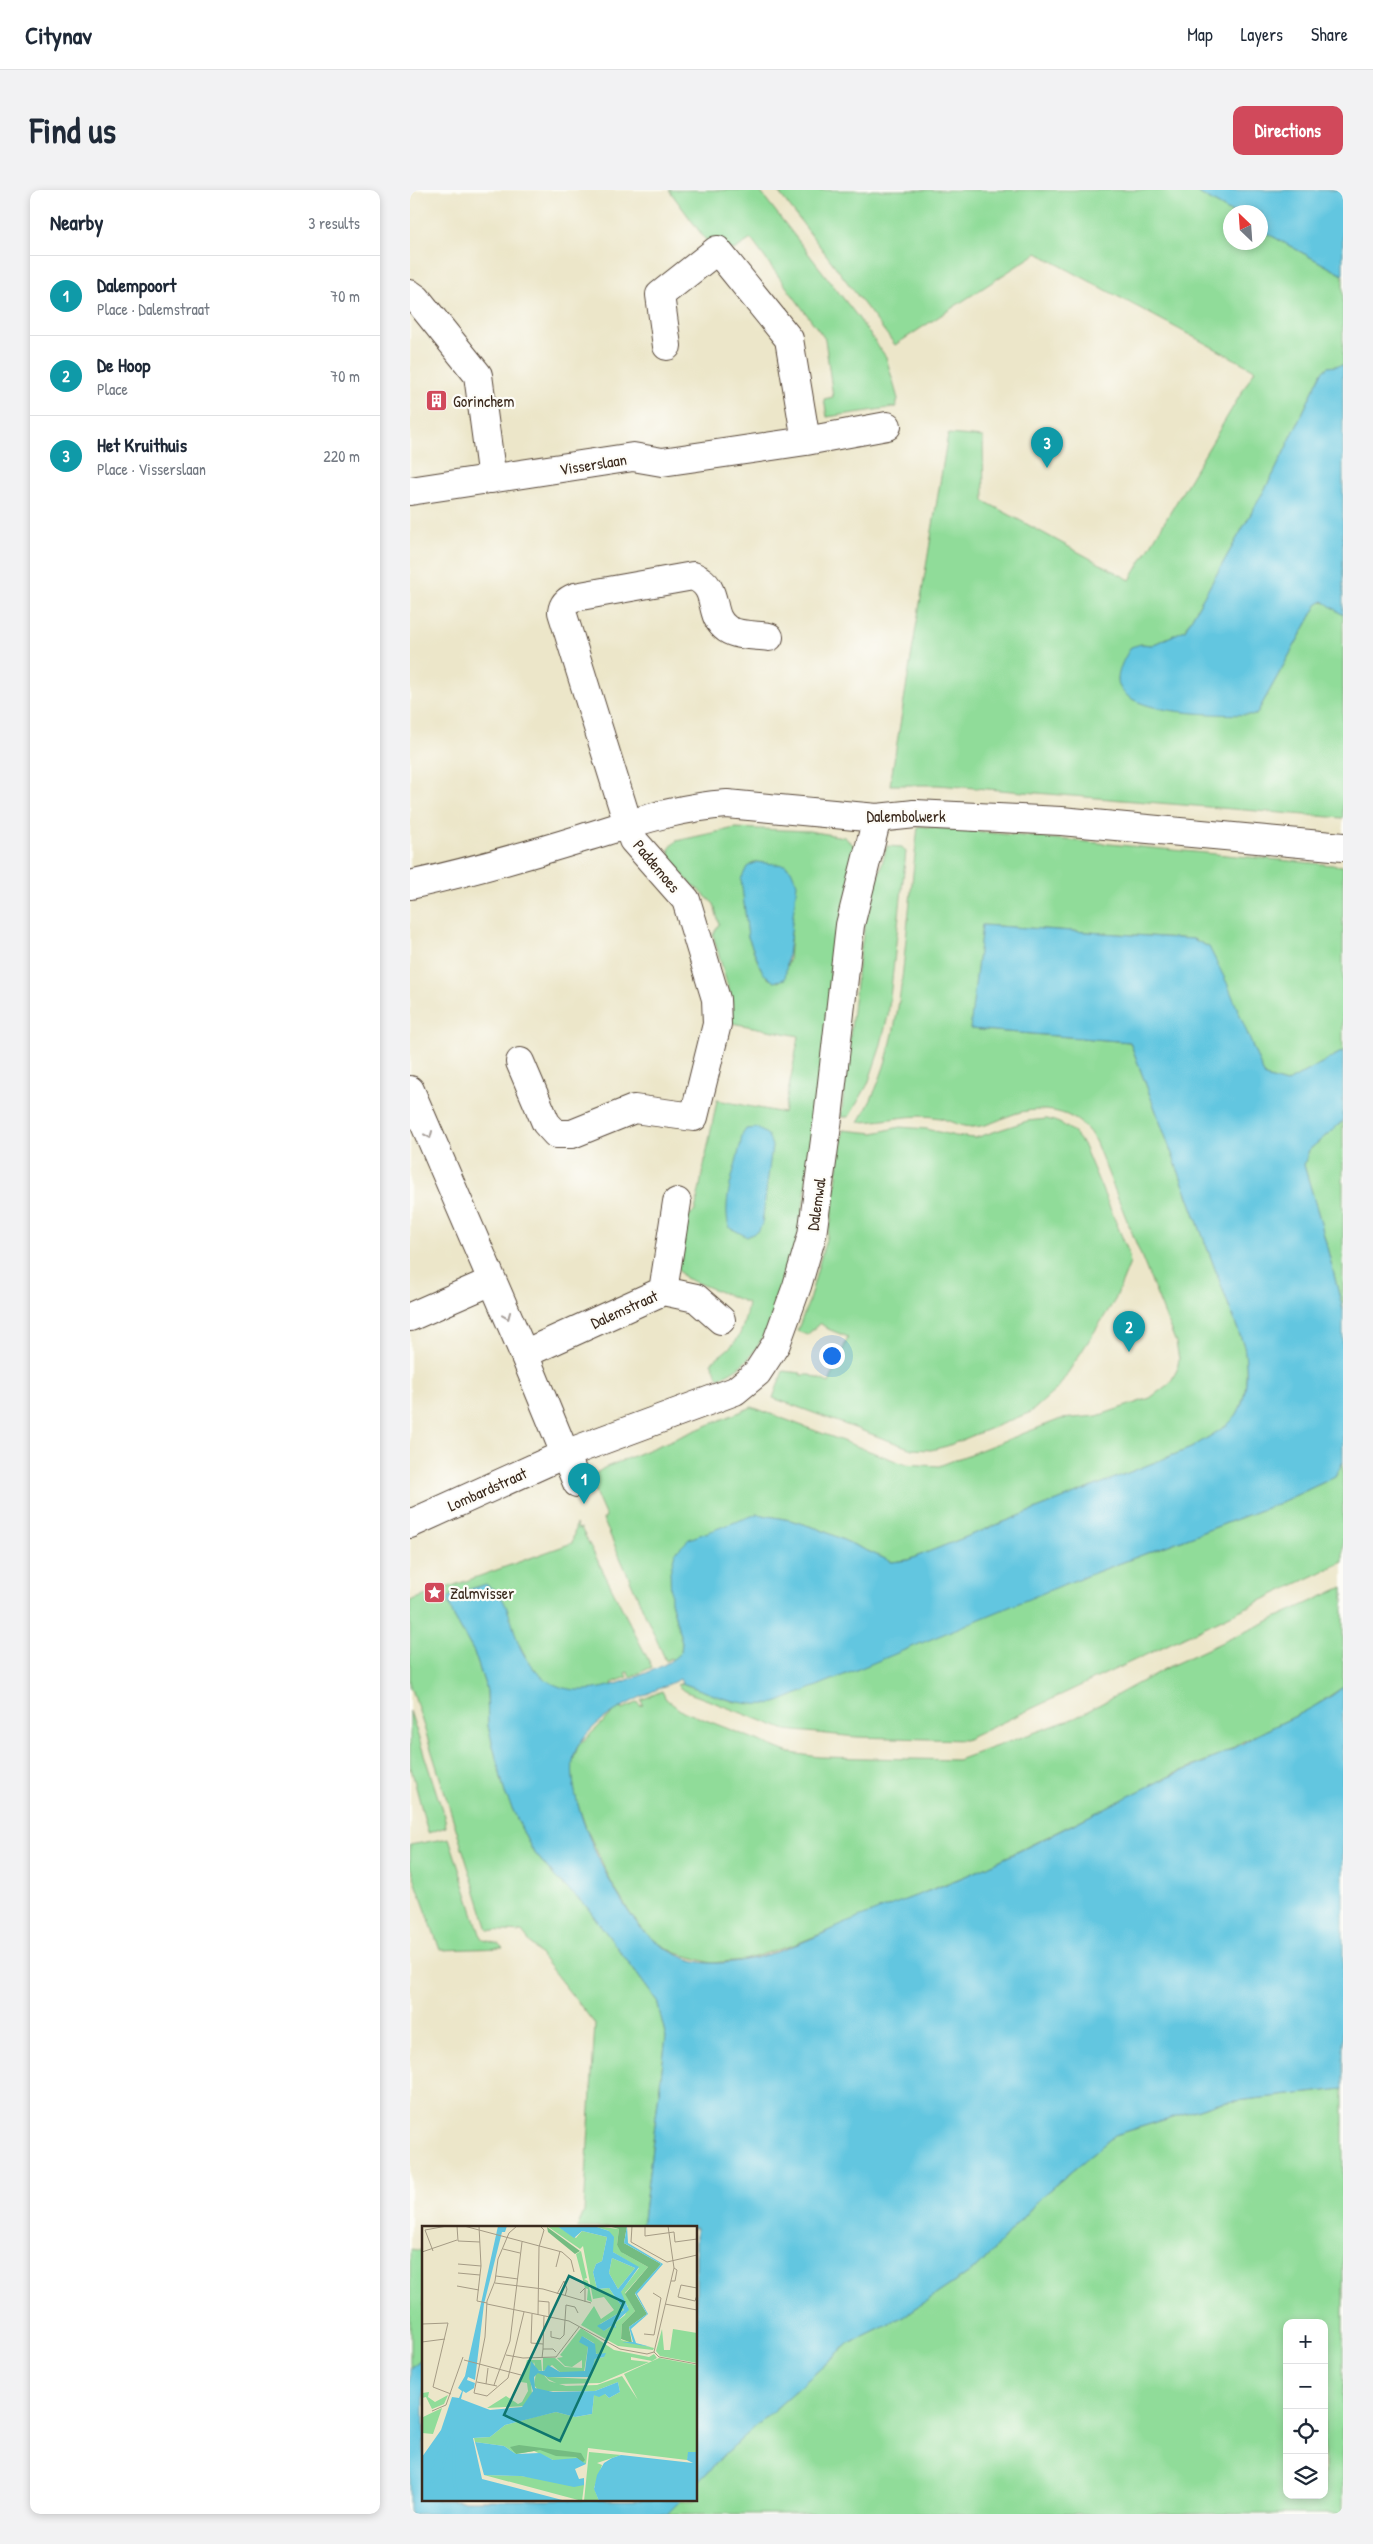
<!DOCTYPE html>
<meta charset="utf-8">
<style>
:root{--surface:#fff;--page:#f2f2f3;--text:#1f2937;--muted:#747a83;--line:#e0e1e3;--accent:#d1495b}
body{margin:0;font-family:"Patrick Hand",sans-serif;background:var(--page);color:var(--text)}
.controls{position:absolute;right:15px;bottom:15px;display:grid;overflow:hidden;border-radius:10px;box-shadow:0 2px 8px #0003}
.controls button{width:45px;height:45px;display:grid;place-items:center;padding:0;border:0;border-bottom:1px solid var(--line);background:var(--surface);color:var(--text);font:25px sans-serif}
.compass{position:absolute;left:813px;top:15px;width:45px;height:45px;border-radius:50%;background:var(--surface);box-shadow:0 2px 8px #0003;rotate:335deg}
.you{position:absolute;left:421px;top:1165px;width:18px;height:18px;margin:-12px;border:4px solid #fff;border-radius:50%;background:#1a73e8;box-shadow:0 0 0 8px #1a73e833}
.badge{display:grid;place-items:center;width:32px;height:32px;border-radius:50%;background:var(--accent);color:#fff;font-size:16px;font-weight:700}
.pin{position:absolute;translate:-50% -41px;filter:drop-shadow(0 1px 2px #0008)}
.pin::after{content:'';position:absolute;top:26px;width:18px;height:15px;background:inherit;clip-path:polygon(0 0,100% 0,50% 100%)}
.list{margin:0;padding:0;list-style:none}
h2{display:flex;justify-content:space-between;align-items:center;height:65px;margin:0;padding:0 20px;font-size:21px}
h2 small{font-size:16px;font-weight:400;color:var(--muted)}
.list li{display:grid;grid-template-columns:32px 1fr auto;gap:15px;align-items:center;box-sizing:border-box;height:80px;padding:0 20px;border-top:1px solid var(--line)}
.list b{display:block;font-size:19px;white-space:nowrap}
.list p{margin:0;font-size:16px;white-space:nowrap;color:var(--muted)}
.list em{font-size:16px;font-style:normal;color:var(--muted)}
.icon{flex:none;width:28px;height:28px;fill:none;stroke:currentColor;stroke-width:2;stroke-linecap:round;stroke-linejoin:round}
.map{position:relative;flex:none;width:933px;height:2324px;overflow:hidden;border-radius:10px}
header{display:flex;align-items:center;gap:30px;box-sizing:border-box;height:70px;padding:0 25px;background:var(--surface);border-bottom:1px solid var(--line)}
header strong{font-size:24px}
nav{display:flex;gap:28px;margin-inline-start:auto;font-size:18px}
.intro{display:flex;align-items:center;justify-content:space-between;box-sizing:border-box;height:120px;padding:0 30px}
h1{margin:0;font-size:35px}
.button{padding:12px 22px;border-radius:10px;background:var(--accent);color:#fff;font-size:18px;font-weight:700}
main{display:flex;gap:30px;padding:0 30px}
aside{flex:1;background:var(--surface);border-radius:10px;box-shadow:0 2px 8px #0003}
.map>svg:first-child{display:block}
.green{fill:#90dc99;stroke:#66835c;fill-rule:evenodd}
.water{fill:#62c6e0;stroke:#4e787f}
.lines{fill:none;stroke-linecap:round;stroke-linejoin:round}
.minor-casing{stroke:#564638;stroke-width:30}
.tertiary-casing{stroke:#564638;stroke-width:30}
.minor{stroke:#fff;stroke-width:28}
.tertiary{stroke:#fff;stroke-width:28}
.oneway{stroke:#a79f9a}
.labels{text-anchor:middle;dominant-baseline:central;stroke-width:4.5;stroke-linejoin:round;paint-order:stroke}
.poi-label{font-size:16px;fill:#3b2a1e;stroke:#fdfcf7;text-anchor:start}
.street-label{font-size:16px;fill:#3b2a1e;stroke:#fdfcf7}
.inset-river{fill:none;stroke:#62c6e0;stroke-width:2.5}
.inset-road{fill:none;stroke:#a59b85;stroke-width:1}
.view{fill:#0f766e;fill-opacity:0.15;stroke:#0f766e;stroke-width:2.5}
.inset-edge{fill:none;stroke:#3b2a1e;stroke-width:2.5}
</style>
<header>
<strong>Citynav</strong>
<nav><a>Map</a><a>Layers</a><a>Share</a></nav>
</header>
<div class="intro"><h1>Find us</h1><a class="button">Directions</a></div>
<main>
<aside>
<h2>Nearby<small>3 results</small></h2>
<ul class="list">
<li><span class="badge" style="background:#0f9aa8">1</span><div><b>Dalempoort</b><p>Place · Dalemstraat</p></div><em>70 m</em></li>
<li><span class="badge" style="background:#0f9aa8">2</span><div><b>De Hoop</b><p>Place</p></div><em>70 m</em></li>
<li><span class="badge" style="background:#0f9aa8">3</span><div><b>Het Kruithuis</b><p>Place · Visserslaan</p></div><em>220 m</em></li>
</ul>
</aside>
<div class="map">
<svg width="933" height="2324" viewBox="0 0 933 2324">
<rect width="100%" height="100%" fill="#fdfcf7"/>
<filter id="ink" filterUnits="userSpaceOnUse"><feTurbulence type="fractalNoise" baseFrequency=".02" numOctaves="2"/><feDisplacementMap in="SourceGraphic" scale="10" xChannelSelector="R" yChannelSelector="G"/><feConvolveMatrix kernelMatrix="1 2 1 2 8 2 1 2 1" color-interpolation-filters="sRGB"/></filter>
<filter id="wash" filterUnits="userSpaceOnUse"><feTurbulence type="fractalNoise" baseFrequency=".0096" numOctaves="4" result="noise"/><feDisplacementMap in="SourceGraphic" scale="20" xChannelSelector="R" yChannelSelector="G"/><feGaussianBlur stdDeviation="1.12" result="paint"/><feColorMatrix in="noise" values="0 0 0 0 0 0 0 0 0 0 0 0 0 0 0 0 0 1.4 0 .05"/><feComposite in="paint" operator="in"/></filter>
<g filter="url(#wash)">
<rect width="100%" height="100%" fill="#ece6c9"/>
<path class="green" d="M 259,0 L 349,0 L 447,126 L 476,167 L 488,209 L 486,217 L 417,227 L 414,209 L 423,207 L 415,149 L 341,49 L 324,60 L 298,53 Z
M 367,0 L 783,0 L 821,22 L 821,52 L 851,52 L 851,40 L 933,85 L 933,175 L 918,177 L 912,182 L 864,283 L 775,440 L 742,455 L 731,454 L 708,490 L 712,500 L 724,510 L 846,525 L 907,415 L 910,412 L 917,413 L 933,425 L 933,628 L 528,595 L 480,595 L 538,244 L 573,247 L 574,311 L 720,390 L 845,180 L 627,63 L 485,155 Z
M 508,636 L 933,676 L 933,861 L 876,893 L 855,887 L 799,757 L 783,749 L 572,735 L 561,839 L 720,852 L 834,1156 C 838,1179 839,1218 818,1234 C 807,1243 793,1250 781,1258 L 498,1370 L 482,1372 L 409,1339 L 380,1330 L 347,1324 L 261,1411 L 272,1453 L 271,1462 L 262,1471 L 261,1468 L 256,1471 L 193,1329 L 196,1327 L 179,1288 L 194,1278 L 342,1217 L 494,1274 L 529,1276 L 651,1229 L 687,1226 L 740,1208 L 760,1193 L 767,1180 L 769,1169 L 766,1153 L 686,953 C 672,922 637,915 607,923 C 591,928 580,936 563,937 C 550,937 541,931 530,928 C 503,922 476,932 449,932 C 483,875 490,814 496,749 C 500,711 504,674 508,636 Z
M 325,638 L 399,641 L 434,647 L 446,657 L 388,1052 C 380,1080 358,1149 338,1169 C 329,1178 320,1183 309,1188 L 301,1172 C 329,1152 332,1147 338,1113 L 275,1088 L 264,1075 L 271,1031 L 285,1021 L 307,910 L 374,923 L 389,846 L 322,833 L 322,811 L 303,745 L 309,734 L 304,714 L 262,676 L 259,659 L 266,651 ZM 346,672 L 378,677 L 381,740 L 379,771 L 369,792 L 359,789 L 350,777 L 338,747 L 333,699 L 341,674 Z
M 477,656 L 492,657 L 496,662 L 478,826 L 470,858 L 458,894 L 439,927 L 431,927 L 448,776 L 455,733 Z
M 637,929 C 654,933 663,940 673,954 L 718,1061 L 720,1073 L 705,1110 L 648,1198 L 621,1222 L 537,1256 L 521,1260 L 502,1259 L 363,1208 L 373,1181 L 391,1183 L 390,1185 L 400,1185 L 419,1193 L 438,1147 L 418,1139 L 410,1133 L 397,1145 L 387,1141 L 398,1114 L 421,1031 L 433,940 L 464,943 L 490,937 L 517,939 L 545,946 L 565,948 L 617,931 Z
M 933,931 L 933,1120 L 909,1026 L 894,975 L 899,960 Z
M 933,1272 L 933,1372 L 555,1550 L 447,1547 L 376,1540 L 274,1501 L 267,1495 L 272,1493 L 325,1512 L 655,1394 L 867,1314 L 925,1287 Z
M 166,1334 L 168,1339 L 171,1338 L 242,1477 L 220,1487 L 218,1482 L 215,1483 L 217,1487 L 202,1493 L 203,1496 C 189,1499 174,1503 160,1501 C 116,1494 103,1438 90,1404 L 83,1401 L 44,1427 L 64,1462 L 77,1501 L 78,1536 L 95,1603 L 116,1648 L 123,1661 L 146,1688 L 177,1717 L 247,1811 L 256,1847 L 232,2038 L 167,2038 L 174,2022 L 185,1834 L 112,1742 L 78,1740 L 2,1499 L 0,1499 L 0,1411 L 162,1353 Z
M 933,1397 L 933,1497 L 902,1518 L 832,1552 L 813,1564 L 766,1583 L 570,1680 L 386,1754 L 334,1770 L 301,1773 L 266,1763 L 248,1753 L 233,1740 L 221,1725 L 202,1694 L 176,1638 L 165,1606 L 161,1576 L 168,1556 L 206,1520 L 212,1516 L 213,1519 L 228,1512 L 230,1516 L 233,1515 L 231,1510 L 252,1501 L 256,1509 L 270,1520 L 380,1563 L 409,1567 L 548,1570 L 665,1528 L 758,1477 Z
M 0,1521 L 35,1629 L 36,1637 L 18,1643 L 0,1574 Z
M 39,1648 L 70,1744 L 74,1750 L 89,1754 L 93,1758 L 30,1760 L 0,1676 L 0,1655 Z
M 933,1899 L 933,2324 L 257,2324 L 271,2310 L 286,2310 L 286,2294 L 316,2263 L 439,2153 L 494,2126 L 570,2075 L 632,2006 L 705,1945 L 808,1913 ZM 877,2133 L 914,2133 L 914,2305 L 877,2305 Z
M 0,2059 L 14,2061 L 14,2167 L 0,2178 Z"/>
<path class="water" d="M 783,0 L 933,0 L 933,85 L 851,40 L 851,22 L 821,22 Z
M 933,175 L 933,425 L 913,411 L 907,415 L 846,525 C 820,524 708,528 708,489 C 709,477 715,467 721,457 L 731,454 L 742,455 L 775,440 L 864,283 L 912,182 L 918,177 Z
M 346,672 L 375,675 L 381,680 L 387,694 L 375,789 L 364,792 L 353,783 L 338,747 L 331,689 L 337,677 Z
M 572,735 L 783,749 L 799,757 L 817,793 L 855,887 L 876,893 L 933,861 L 933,931 L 899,960 L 894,975 L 909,1026 L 933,1120 L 933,1272 L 925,1287 L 867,1314 L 655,1394 L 366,1513 C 332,1519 303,1504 272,1493 L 270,1489 C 236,1505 186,1523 167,1558 C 146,1597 204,1709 232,1739 C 249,1757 275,1772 299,1773 C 348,1775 398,1750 441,1731 C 484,1713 528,1699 569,1680 C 631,1652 691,1619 752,1590 C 771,1581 790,1575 808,1566 C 825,1559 840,1548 857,1540 C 883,1527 910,1516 933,1497 L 933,1899 L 808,1913 L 705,1945 L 632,2006 L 570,2075 L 494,2126 L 439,2153 L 316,2263 L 286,2294 L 286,2038 L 232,2038 L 256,1847 L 247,1811 L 177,1717 L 146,1688 L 123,1661 L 116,1648 L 95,1603 L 78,1536 L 77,1501 L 64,1462 L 44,1427 L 37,1409 L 42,1405 L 76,1394 C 80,1398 88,1401 90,1405 C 101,1421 103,1442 111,1459 C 134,1505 171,1507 215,1491 C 233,1484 257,1477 271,1462 L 272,1453 L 261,1411 L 260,1382 L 265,1363 L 279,1349 L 347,1324 L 380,1330 L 409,1339 L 482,1372 L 498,1370 L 781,1258 C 793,1250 807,1243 818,1234 C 839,1218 838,1179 834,1156 L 720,852 L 560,839 Z
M 347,938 L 358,945 L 362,956 L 352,1034 L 348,1041 L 337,1047 L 319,1037 C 311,1007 328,975 332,945 L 336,939 Z
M 14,2167 L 14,2310 L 271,2310 L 257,2324 L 0,2324 L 0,2178 Z"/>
</g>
<g filter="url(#ink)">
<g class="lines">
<defs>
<path id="minor" d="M 0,104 L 7,109 L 68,185 L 82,289
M 257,156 L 250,105 L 307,60 L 379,149 L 396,251
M 0,301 L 223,267 L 252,272 L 396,251 L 477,236
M 0,695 C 59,682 115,666 173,648 C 220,634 267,617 317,614 L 467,628 L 505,624
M 110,872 L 136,933 L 146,944 L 162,944 L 224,919 L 284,927 L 307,834 L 306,809 L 276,710 L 223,650 L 152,422 C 153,414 157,410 165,407 L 283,386 C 312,398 296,424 317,439 C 327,446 347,445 359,447
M 0,900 L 114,1164
M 253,1101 L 267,1012
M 0,1127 L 82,1091
M 167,1293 L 114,1164 L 253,1101 L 286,1108 L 311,1130
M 0,1334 L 155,1264 L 325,1201 L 347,1183 L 366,1154 L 387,1096 L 402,1045 L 418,928 L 440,735 L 467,628"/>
<path id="tertiary" d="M 505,624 L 651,631 L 933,657"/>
</defs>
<use href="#minor" class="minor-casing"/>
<use href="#tertiary" class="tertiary-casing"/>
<use href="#minor" class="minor"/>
<use href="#tertiary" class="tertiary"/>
</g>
<defs><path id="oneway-chevron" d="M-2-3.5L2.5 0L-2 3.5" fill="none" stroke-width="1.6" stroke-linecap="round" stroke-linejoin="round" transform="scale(1.25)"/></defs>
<g class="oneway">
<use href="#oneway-chevron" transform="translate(19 945) rotate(67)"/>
<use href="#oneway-chevron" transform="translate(97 1126) rotate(67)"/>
</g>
</g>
<defs>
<symbol id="building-square" viewBox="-11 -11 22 22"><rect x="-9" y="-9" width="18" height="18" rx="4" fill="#d1495b" stroke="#fdfcf7"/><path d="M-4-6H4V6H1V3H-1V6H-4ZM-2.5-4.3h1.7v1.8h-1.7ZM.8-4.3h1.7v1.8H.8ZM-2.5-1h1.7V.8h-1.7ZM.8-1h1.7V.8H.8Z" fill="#fff"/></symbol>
<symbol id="sight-square" viewBox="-11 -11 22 22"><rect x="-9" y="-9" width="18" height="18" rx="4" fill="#d1495b" stroke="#fdfcf7"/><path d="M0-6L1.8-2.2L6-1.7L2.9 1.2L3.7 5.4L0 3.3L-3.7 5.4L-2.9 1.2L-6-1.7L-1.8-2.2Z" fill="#fff"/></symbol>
</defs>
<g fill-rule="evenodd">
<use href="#building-square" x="14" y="198" width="25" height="25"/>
<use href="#sight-square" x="12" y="1390" width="25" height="25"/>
</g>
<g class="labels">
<g class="poi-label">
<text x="43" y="211">Gorinchem</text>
<text x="40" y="1403">Zalmvisser</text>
</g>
<g class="street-label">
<text transform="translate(183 274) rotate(-9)">Visserslaan</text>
<text x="496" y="626">Dalembolwerk</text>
<text transform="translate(247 676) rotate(50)">Paddemoes</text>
<text transform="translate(406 1014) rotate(-82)">Dalemwal</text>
<text transform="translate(214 1119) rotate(-24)">Dalemstraat</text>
<text transform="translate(77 1299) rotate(-24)">Lombardstraat</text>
</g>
</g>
<g transform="translate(12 2036)">
<rect width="275" height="275" fill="#ece6c9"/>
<path d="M 125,0 L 135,0 L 154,12 L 160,5 L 185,11 L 180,35 L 174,38 L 171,46 L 175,63 L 187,62 L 202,84 L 178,98 L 182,105 L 189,100 L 194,101 L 193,97 L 203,89 L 206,81 L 198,67 L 217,42 L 191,26 L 187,5 L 172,0 L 197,3 L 195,19 L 201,27 L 226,41 L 203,67 L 213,85 L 200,98 L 199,114 L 232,122 L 231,124 L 196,120 L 159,99 L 172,80 L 179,93 L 192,84 L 182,71 L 171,73 L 161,20 L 158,23 ZM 159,25 L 165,52 L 162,53 L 166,55 L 170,76 L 165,74 L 166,63 L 163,62 L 154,28 ZM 190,32 L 213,42 L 196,63 L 187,47 ZM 159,102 L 192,124 L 227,131 L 232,128 L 235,132 L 230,135 L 209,131 L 209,134 L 227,136 L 178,157 L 136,158 L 126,153 L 121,147 L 126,151 L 166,153 L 173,133 L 182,131 L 173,127 L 172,117 L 160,110 L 166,121 L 162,146 L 138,146 L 130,139 L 121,145 L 121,132 L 133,132 L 143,141 L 160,142 L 160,134 L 150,141 L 143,140 L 135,132 L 141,131 L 138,129 ZM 240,103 L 242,124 L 248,124 L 251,103 L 275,107 L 275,137 L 238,130 L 234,125 ZM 237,132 L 275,139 L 275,226 L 267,226 L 265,234 L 166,222 L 164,238 L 131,234 L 112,225 L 94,228 L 82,220 L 53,216 L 52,212 L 68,211 L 83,199 L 113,191 L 134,186 L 153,191 L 170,188 L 172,169 L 183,168 L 187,172 L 198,166 L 196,156 L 173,165 L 117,165 L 112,159 L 114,147 L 120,147 L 127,155 L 144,160 L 175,159 L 200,150 L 216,174 L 202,148 ZM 105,134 L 119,134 L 120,145 L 114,144 L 112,136 L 108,149 L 110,168 L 103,180 L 65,182 L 84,170 L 96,178 L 100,176 L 106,165 L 105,157 L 99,156 ZM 7,166 L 6,171 L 13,176 L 26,169 L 22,178 L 10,183 L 4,171 L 0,172 L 0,167 ZM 20,182 L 11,208 L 0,207 L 1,191 ZM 167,226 L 199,229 L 175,237 L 180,239 L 172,262 L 177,275 L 162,275 ZM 62,249 L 99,250 L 162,259 L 160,275 Z" fill="#90dc99"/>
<path d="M 186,0 L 205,0 L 202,17 L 239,38 L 213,68 L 225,88 L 207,101 L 210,117 L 199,113 L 200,98 L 213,85 L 203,68 L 226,41 L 199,26 L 195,19 L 197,3 ZM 125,1 L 158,25 L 153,28 L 126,6 ZM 97,219 L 159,227 L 163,234 L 160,237 L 154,231 L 134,230 L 118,224 L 94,228 L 88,221 Z" fill="#74bc81"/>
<path d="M 76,0 L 85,0 L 83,6 L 80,6 L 62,78 L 53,154 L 46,151 L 45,154 L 53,157 L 52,162 L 44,167 L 41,165 L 39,173 L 68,184 L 100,181 L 111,165 L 107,152 L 109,135 L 117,145 L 122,145 L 126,139 L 138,146 L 163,145 L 166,121 L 157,116 L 160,110 L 173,118 L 174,128 L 184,127 L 182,131 L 173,133 L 168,151 L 126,151 L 116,147 L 112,151 L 113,162 L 131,166 L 173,165 L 196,156 L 198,166 L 187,172 L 183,168 L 177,171 L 172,169 L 170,188 L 153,191 L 134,186 L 83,199 L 68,211 L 51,212 L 60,253 L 144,275 L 0,275 L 0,231 L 19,204 L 30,171 L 37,172 L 40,165 L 36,162 L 43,150 ZM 135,0 L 172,0 L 187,5 L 192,11 L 191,26 L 217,41 L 199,66 L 207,84 L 193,97 L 194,102 L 189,100 L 182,105 L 175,100 L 202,84 L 187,62 L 175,63 L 171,46 L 174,38 L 180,35 L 185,11 L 160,5 L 152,12 ZM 190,32 L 213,42 L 196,63 L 187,47 ZM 205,0 L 206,17 L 241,38 L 215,68 L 226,88 L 209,103 L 214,117 L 229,121 L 200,116 L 211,116 L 207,101 L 225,88 L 213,67 L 239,38 L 202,17 ZM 53,216 L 82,220 L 94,228 L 118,227 L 131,234 L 155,232 L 164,238 L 153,243 L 157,253 L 162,252 L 162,259 L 152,261 L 99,250 L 62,249 ZM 266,226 L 275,226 L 275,275 L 177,275 L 172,263 L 175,249 L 182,237 L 190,232 L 199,229 L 271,237 L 265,234 Z" fill="#62c6e0" fill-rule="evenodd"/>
<path class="inset-river" d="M 28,203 L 32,215 L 32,257 L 39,275M 0,252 L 11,239 L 28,206M 0,269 L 20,243 L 30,211 L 25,198"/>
<path class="inset-road" d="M 35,0 L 36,15 L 58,16M 42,0 L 140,26 L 149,34 L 152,46M 57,0 L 59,40 L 55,75 L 65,77M 95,0 L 87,7 L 76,33 L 73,55 L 65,75 L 63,111 L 52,167 L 65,170 L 86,152 L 102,86M 210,0 L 209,16 L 245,36 L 275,29M 223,0 L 223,10 L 252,6 L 253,16M 3,4 L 11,25M 3,4 L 25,0M 253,16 L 275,13M 81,23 L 98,27M 0,26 L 35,14M 36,38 L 59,40M 134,41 L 138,25M 36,47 L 58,49M 74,50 L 96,53M 249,55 L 253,55 L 255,44 L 252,42M 73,57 L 121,63 L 169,77M 35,60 L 57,64M 275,62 L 259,59 L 256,71 L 273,75 L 275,69M 158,67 L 163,62 L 163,76M 135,68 L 142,55 L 145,63 L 143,70M 116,75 L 127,76 L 127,92M 65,78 L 147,95 L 198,123 L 225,128 L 232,126M 243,78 L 275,84M 110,88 L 109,117 L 121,118M 116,89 L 117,21 L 122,4 L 118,0M 0,98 L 26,97 L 11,161 L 29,168M 129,105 L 129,111 L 138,113 L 142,109 L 144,79 L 153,81 L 156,87M 222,108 L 232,109 L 239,72 L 231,67M 0,116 L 23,113M 121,123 L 122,90M 232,126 L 252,42 L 246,0M 232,126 L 237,131 L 275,138M 84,129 L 101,132 L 134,131 L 157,101M 120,132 L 121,123 L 131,123 L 134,126M 42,134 L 99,149M 55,156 L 75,160M 64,158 L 66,142M 72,159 L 88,115 L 100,16M 10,185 L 24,179 L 41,131"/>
<path class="view" d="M 147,50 L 202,76 L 138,215 L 82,189 Z"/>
<rect width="275" height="275" class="inset-edge"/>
</g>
</svg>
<div class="controls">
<button>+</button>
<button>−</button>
<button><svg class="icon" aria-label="locate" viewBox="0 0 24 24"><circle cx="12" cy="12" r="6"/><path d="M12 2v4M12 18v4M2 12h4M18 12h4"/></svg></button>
<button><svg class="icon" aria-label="layers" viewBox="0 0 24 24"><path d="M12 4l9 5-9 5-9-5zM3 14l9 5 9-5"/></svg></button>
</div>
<svg class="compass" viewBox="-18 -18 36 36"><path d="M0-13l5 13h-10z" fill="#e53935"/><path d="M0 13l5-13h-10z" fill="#747a83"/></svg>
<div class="you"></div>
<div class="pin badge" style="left:174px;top:1314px;background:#0f9aa8">1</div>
<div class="pin badge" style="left:719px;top:1162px;background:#0f9aa8">2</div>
<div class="pin badge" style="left:637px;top:278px;background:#0f9aa8">3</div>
</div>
</main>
